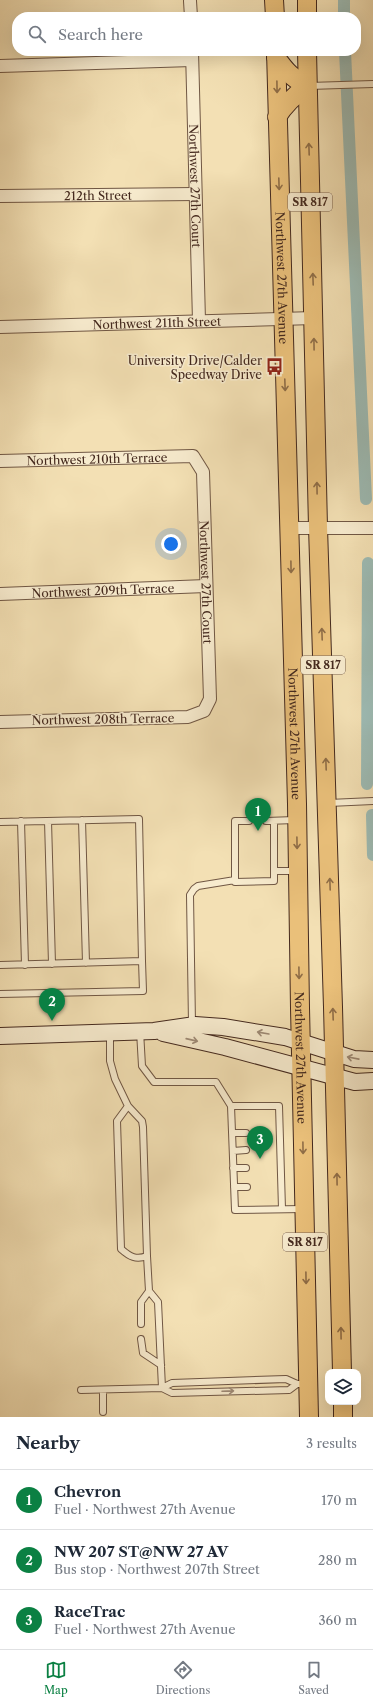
<!DOCTYPE html>
<meta charset="utf-8">
<style>
:root{--surface:#fff;--page:#f2f2f3;--text:#1f2937;--muted:#747a83;--line:#e0e1e3;--accent:#0b8043}
body{margin:0;font-family:"Libre Caslon Text",serif;background:var(--page);color:var(--text)}
.controls{position:absolute;right:12px;bottom:12px;display:grid;overflow:hidden;border-radius:8px;box-shadow:0 4px 16px #0002}
.controls button{width:36px;height:36px;display:grid;place-items:center;padding:0;border:0;border-bottom:1px solid var(--line);background:var(--surface);color:var(--text);font:20px sans-serif}
.you{position:absolute;left:171px;top:544px;width:14px;height:14px;margin:-10px;border:3px solid #fff;border-radius:50%;background:#1a73e8;box-shadow:0 0 0 6px #1a73e833}
.badge{display:grid;place-items:center;width:26px;height:26px;border-radius:50%;background:var(--accent);color:#fff;font-size:13px;font-weight:700}
.pin{position:absolute;translate:-50% -33px;filter:drop-shadow(0 1px 2px #0008)}
.pin::after{content:'';position:absolute;top:21px;width:14px;height:12px;background:inherit;clip-path:polygon(0 0,100% 0,50% 100%)}
.list{margin:0;padding:0;list-style:none}
h2{display:flex;justify-content:space-between;align-items:center;height:52px;margin:0;padding:0 16px;font-size:17px}
h2 small{font-size:13px;font-weight:400;color:var(--muted)}
.list li{display:grid;grid-template-columns:26px 1fr auto;gap:12px;align-items:center;box-sizing:border-box;height:60px;padding:0 16px;border-top:1px solid var(--line)}
.list b{display:block;font-size:15px;white-space:nowrap}
.list p{margin:0;font-size:13px;white-space:nowrap;color:var(--muted)}
.list em{font-size:13px;font-style:normal;color:var(--muted)}
.icon{flex:none;width:22px;height:22px;fill:none;stroke:currentColor;stroke-width:2;stroke-linecap:round;stroke-linejoin:round}
.map{position:relative;flex:none;width:373px;height:1417px;overflow:hidden}
.search{position:absolute;background:var(--surface);box-shadow:0 4px 16px #0002;left:12px;right:12px;top:12px;height:44px;display:flex;align-items:center;gap:10px;box-sizing:border-box;padding:0 14px;border-radius:16px;color:var(--muted);font-size:15px}
.sheet{height:232px;background:var(--surface)}
nav{display:flex;justify-content:space-around;align-items:center;box-sizing:border-box;height:56px;border-top:1px solid var(--line);background:var(--surface);font-size:11px;color:var(--muted)}
nav a{display:grid;justify-items:center;gap:2px}
nav .on{color:var(--accent)}
.map>svg:first-child{display:block}
.lines{fill:none;stroke-linecap:round;stroke-linejoin:round}
.canal{stroke:#9dbbb4;stroke-width:12}
.lane-casing{stroke:#705744;stroke-width:8}
.street-casing{stroke:#705744;stroke-width:14}
.secondary-casing{stroke:#44291e;stroke-width:18}
.primary-casing{stroke:#44291e;stroke-width:20}
.lane{stroke:#f7ebce;stroke-width:6}
.street{stroke:#f7ebce;stroke-width:12}
.secondary{stroke:#f7ebce;stroke-width:16}
.primary{stroke:#eac07a;stroke-width:18}
.oneway{stroke:#8f6d47}
.oneway2{stroke:#9e8a76}
.labels{text-anchor:middle;dominant-baseline:central;stroke-width:3;stroke-linejoin:round;paint-order:stroke}
.shield{fill:#f7ebce;stroke:#7a6353;stroke-width:1}
.shield-label{font-size:11px;font-weight:bold;fill:#44291e}
.street-label{font-size:12px;fill:#44291e;stroke:#f7ebce}
.poi-label{font-size:12px;fill:#44291e;stroke:#f7ebce;text-anchor:end}
</style>
<div class="map">
<svg width="373" height="1417" viewBox="0 0 373 1417">
<rect width="100%" height="100%" fill="#f3e0b4"/>
<filter id="stains"><feTurbulence type="fractalNoise" baseFrequency=".005" numOctaves="4"/><feColorMatrix values="0 0 0 0 .2 0 0 0 0 .09 0 0 0 0 .02 0 0 0 .5 -.17"/></filter>
<radialGradient id="worn" r=".72"><stop offset=".6" stop-color="#630" stop-opacity="0"/><stop offset="1" stop-color="#630" stop-opacity=".3"/></radialGradient>
<g class="lines">
<path class="canal" d="M 344,0 L 344,17
M 345,51 L 366,499
M 367,784 L 368,563
M 372,815 L 373,855"/>
<defs>
<path id="lane" d="M 309,86 L 373,84
M 329,803 L 373,801
M 82,820 L 86,963
M 21,821 L 25,965
M 48,821 L 52,964
M 249,821 L 235,821 L 235,882 L 274,881 L 274,821
M 266,821 L 295,820
M 0,822 L 139,819 L 142,961 L 0,965
M 274,871 L 297,871
M 0,994 L 143,991 L 142,961
M 192,1024 L 190,895 L 194,889 L 198,886 L 235,880
M 140,1031 L 142,1066 L 154,1082 L 216,1082 L 231,1106 L 235,1210 L 303,1209
M 110,1032 L 110,1061 L 115,1079 L 128,1106 L 142,1121 L 143,1127 L 147,1256 C 136,1260 130,1257 121,1249 L 117,1121 L 128,1106
M 231,1106 L 279,1106 L 282,1209
M 232,1133 L 246,1133
M 233,1151 L 246,1150
M 233,1168 L 246,1168
M 234,1187 L 247,1187
M 147,1256 L 149,1291 L 158,1302 L 162,1388
M 141,1324 L 141,1302 L 149,1291
M 141,1339 L 143,1353 L 161,1365
M 162,1388 L 172,1393 L 289,1390 L 297,1384
M 81,1390 L 162,1388 L 172,1383 L 286,1379 L 297,1384 L 307,1384
M 103,1390 L 103,1412"/>
<g id="street">
<path d="M 190,1 L 191,17"/>
<path id="s1" d="M 192,51 L 199,321"/>
<path d="M 0,66 L 192,60"/>
<path id="s2" d="M 0,196 L 195,194"/>
<path id="s3" d="M 0,327 L 314,318"/>
<path id="s4" d="M 0,461 L 193,456 L 203,472 L 210,699 L 204,711 L 188,717 L 0,722"/>
<path d="M 290,528 L 373,528"/>
<path id="s5" d="M 0,594 L 206,586"/>
</g>
<path id="secondary" d="M 163,1033 L 225,1047 L 355,1082 L 373,1081
M 0,1036 L 154,1031 L 195,1025 L 223,1027 L 285,1037 L 354,1059 L 373,1060"/>
<g id="primary">
<path d="M 274,0 L 275,17"/>
<path d="M 307,0 L 307,17"/>
<path id="s6" d="M 276,51 L 297,804 L 300,1008 L 309,1417"/>
<path d="M 307,51 L 318,527 L 333,1007 L 342,1372"/>
<path d="M 276,57 C 285,70 293,79 307,86"/>
<path d="M 277,117 C 285,104 295,95 307,86"/>
<path d="M 343,1402 L 343,1417"/>
</g>
</defs>
<use href="#lane" class="lane-casing"/>
<use href="#street" class="street-casing"/>
<use href="#secondary" class="secondary-casing"/>
<use href="#primary" class="primary-casing"/>
<use href="#lane" class="lane"/>
<use href="#street" class="street"/>
<use href="#secondary" class="secondary"/>
<use href="#primary" class="primary"/>
</g>
<defs><path id="oneway-shaft" d="M-6 0H5M1.5-3L5.5 0L1.5 3" fill="none" stroke-width="1.6" stroke-linecap="round" stroke-linejoin="round"/></defs>
<g class="oneway">
<use href="#oneway-shaft" transform="translate(277 87) rotate(89)"/>
<use href="#oneway-shaft" transform="translate(309 149) rotate(-92)"/>
<use href="#oneway-shaft" transform="translate(279 184) rotate(88)"/>
<use href="#oneway-shaft" transform="translate(313 279) rotate(-92)"/>
<use href="#oneway-shaft" transform="translate(314 344) rotate(-91)"/>
<use href="#oneway-shaft" transform="translate(285 385) rotate(88)"/>
<use href="#oneway-shaft" transform="translate(317 488) rotate(-91)"/>
<use href="#oneway-shaft" transform="translate(291 567) rotate(89)"/>
<use href="#oneway-shaft" transform="translate(322 634) rotate(-92)"/>
<use href="#oneway-shaft" transform="translate(326 764) rotate(-92)"/>
<use href="#oneway-shaft" transform="translate(297 843) rotate(89)"/>
<use href="#oneway-shaft" transform="translate(330 884) rotate(-92)"/>
<use href="#oneway-shaft" transform="translate(299 973) rotate(89)"/>
<use href="#oneway-shaft" transform="translate(333 1014) rotate(-92)"/>
<use href="#oneway-shaft" transform="translate(303 1148) rotate(89)"/>
<use href="#oneway-shaft" transform="translate(337 1179) rotate(-91)"/>
<use href="#oneway-shaft" transform="translate(306 1278) rotate(89)"/>
<use href="#oneway-shaft" transform="translate(341 1333) rotate(-91)"/>
</g>
<g class="oneway2">
<use href="#oneway-shaft" transform="translate(263 1033) rotate(-170)"/>
<use href="#oneway-shaft" transform="translate(192 1040) rotate(13)"/>
<use href="#oneway-shaft" transform="translate(353 1058) rotate(-169)"/>
<use href="#oneway-shaft" transform="translate(228 1391) rotate(-2)"/>
</g>
<defs>
<symbol id="bus-bare" viewBox="-9 -9 18 18"><path d="M-5-6H5V4H4V6H2V4H-2V6H-4V4H-5ZM-3.5-4V0h7V-4ZM-3.5 1.2v1.5H-2V1.2ZM2 1.2v1.5H3.5V1.2Z" fill="#8f2418" stroke="#f7ebce" stroke-width="2.5" paint-order="stroke"/></symbol>
</defs>
<g fill-rule="evenodd">
<use href="#bus-bare" x="262" y="354" width="25" height="25"/>
</g>
<g class="labels">
<g class="shield">
<rect x="288" y="193" width="44" height="18" rx="3"/>
<rect x="301" y="656" width="44" height="18" rx="3"/>
<rect x="283" y="1233" width="44" height="18" rx="3"/>
</g>
<g class="shield-label">
<text x="310" y="202">SR 817</text>
<text x="323" y="665">SR 817</text>
<text x="305" y="1242">SR 817</text>
</g>
<g class="street-label">
<text stroke="none"><textPath href="#s1" startOffset="135">Northwest 27th Court</textPath></text>
<text stroke="none"><textPath href="#s2" startOffset="98">212th Street</textPath></text>
<text stroke="none"><textPath href="#s6" startOffset="227">Northwest 27th Avenue</textPath></text>
<text stroke="none"><textPath href="#s3" startOffset="157">Northwest 211th Street</textPath></text>
<text stroke="none"><textPath href="#s4" startOffset="97">Northwest 210th Terrace</textPath></text>
<text stroke="none"><textPath href="#s4" startOffset="322">Northwest 27th Court</textPath></text>
<text stroke="none"><textPath href="#s5" startOffset="103">Northwest 209th Terrace</textPath></text>
<text transform="translate(103 719) rotate(-1)">Northwest 208th Terrace</text>
<text stroke="none"><textPath href="#s6" startOffset="683">Northwest 27th Avenue</textPath></text>
<text stroke="none"><textPath href="#s6" startOffset="1007">Northwest 27th Avenue</textPath></text>
</g>
<g class="poi-label">
<text x="262" y="360">University Drive/Calder<tspan x="262" dy="14">Speedway Drive</tspan></text>
</g>
</g>
<rect width="100%" height="100%" filter="url(#stains)"/>
<rect width="100%" height="100%" fill="url(#worn)"/>
</svg>
<div class="controls">
<button><svg class="icon" aria-label="layers" viewBox="0 0 24 24"><path d="M12 4l9 5-9 5-9-5zM3 14l9 5 9-5"/></svg></button>
</div>
<div class="you"></div>
<div class="pin badge" style="left:258px;top:831px">1</div>
<div class="pin badge" style="left:52px;top:1021px">2</div>
<div class="pin badge" style="left:260px;top:1159px">3</div>
<div class="search"><svg class="icon" aria-label="search" viewBox="0 0 24 24"><circle cx="10" cy="10" r="6"/><path d="M15 15l6 6"/></svg>Search here</div>
</div>
<section class="sheet">
<h2>Nearby<small>3 results</small></h2>
<ul class="list">
<li><span class="badge">1</span><div><b>Chevron</b><p>Fuel · Northwest 27th Avenue</p></div><em>170 m</em></li>
<li><span class="badge">2</span><div><b>NW 207 ST@NW 27 AV</b><p>Bus stop · Northwest 207th Street</p></div><em>280 m</em></li>
<li><span class="badge">3</span><div><b>RaceTrac</b><p>Fuel · Northwest 27th Avenue</p></div><em>360 m</em></li>
</ul>
</section>
<nav>
<a class="on"><svg class="icon" aria-label="map" viewBox="0 0 24 24"><path d="M3 6l6-2 6 2 6-2v14l-6 2-6-2-6 2zM9 4v14M15 6v14"/></svg>Map</a>
<a><svg class="icon" aria-label="directions" viewBox="0 0 24 24"><path d="M12 3l9 9-9 9-9-9zM9 14v-3h6M13 9l2 2-2 2"/></svg>Directions</a>
<a><svg class="icon" aria-label="saved" viewBox="0 0 24 24"><path d="M7 4h10v16l-5-4-5 4z"/></svg>Saved</a>
</nav>
